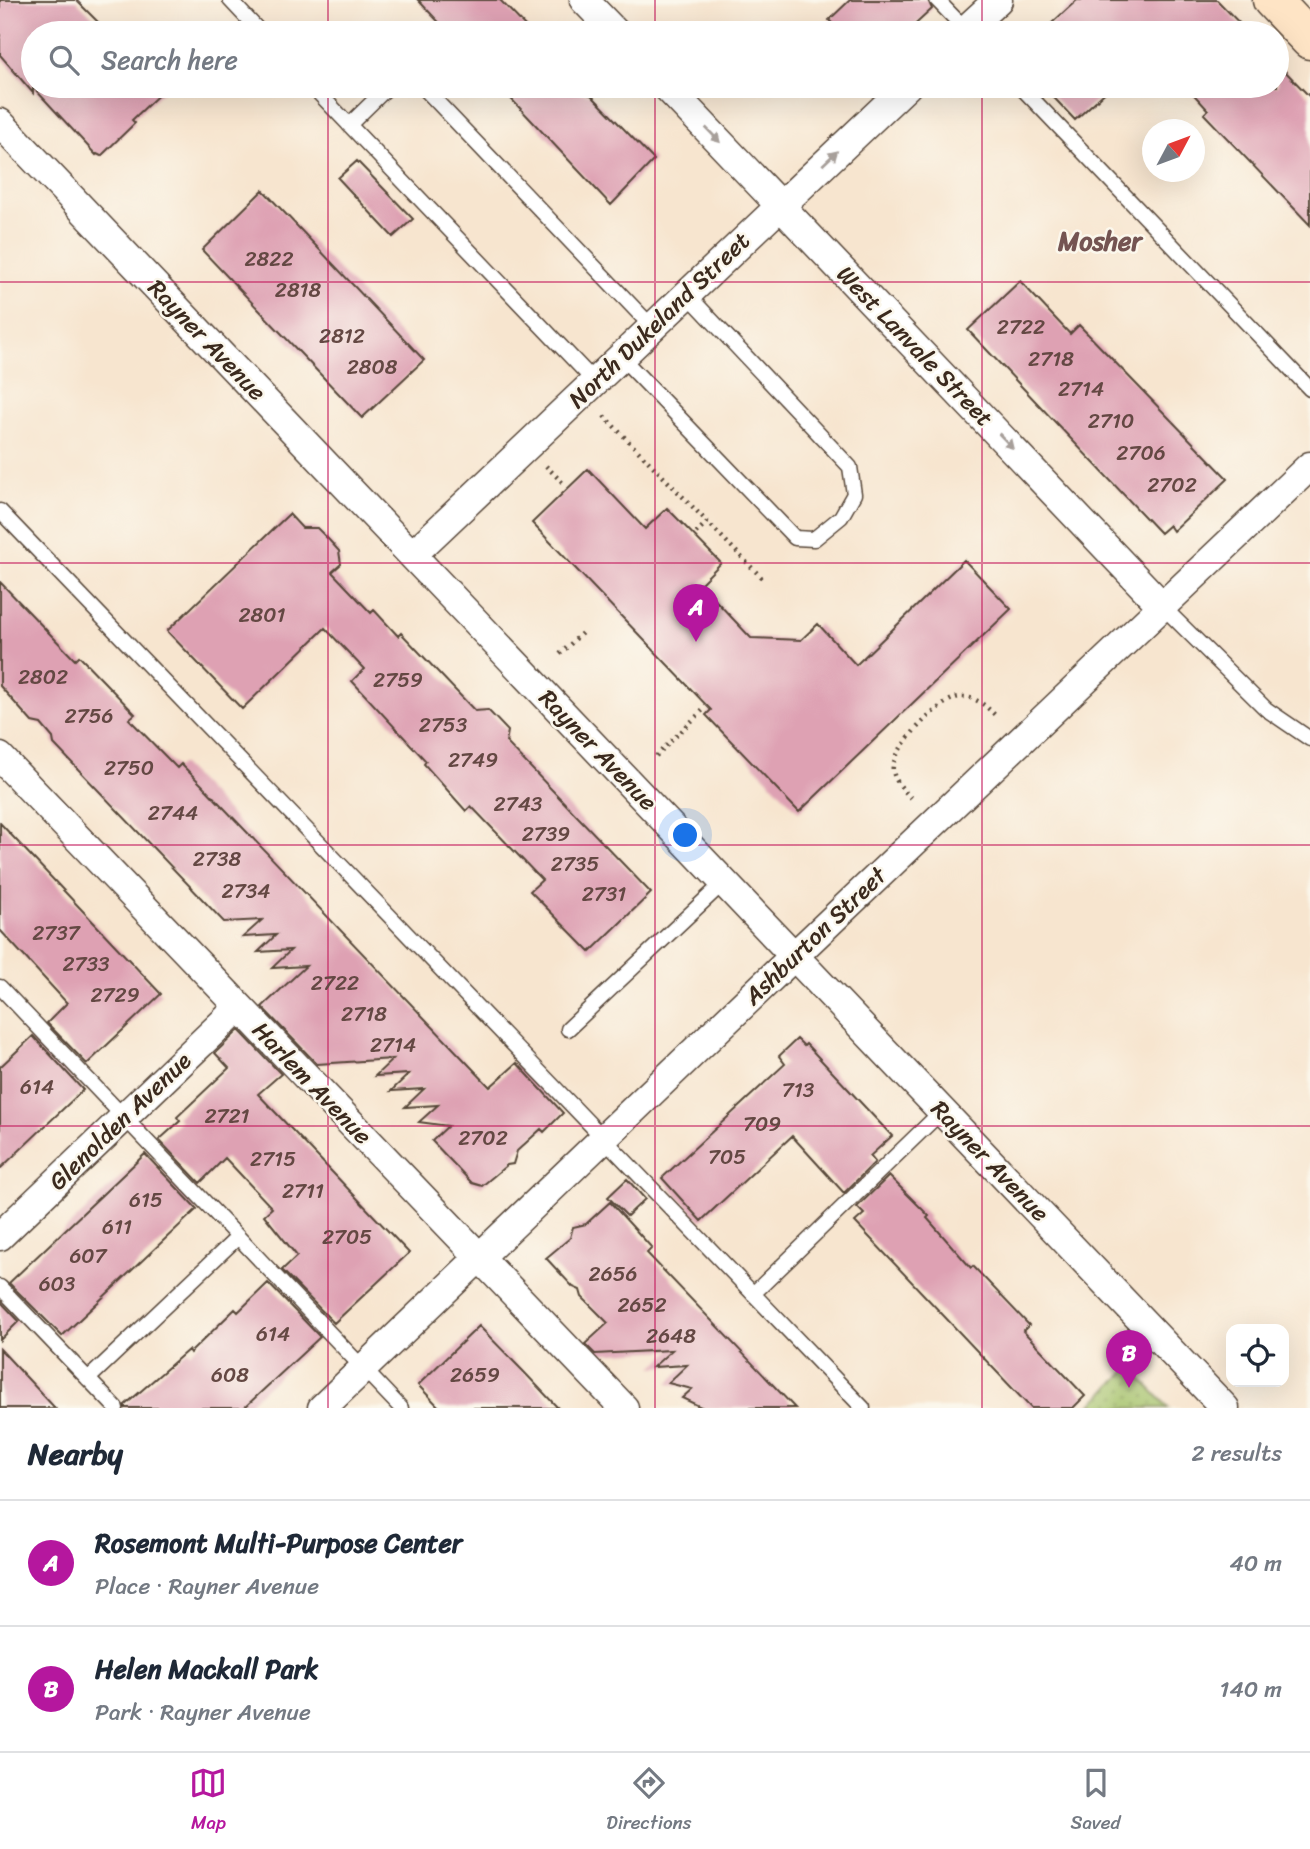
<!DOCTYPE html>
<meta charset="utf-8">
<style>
:root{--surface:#fff;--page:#f2f2f3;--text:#1f2937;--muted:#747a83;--line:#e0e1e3;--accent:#b5179e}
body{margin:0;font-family:Sriracha,sans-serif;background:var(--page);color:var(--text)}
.controls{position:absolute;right:21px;bottom:21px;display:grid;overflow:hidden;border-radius:14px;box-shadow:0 7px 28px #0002}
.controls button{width:63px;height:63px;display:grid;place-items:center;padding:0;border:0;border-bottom:2px solid var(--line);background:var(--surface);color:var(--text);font:35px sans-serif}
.compass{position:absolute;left:1142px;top:119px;width:63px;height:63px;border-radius:50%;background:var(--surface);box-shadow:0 7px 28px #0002;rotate:49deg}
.you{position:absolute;left:686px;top:836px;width:24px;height:24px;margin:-18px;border:5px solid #fff;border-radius:50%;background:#1a73e8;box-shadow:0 0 0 10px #1a73e833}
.badge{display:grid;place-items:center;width:46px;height:46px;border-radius:50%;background:var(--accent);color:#fff;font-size:23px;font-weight:700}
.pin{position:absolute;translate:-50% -58px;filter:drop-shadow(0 2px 4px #0008)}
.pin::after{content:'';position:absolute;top:37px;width:24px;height:21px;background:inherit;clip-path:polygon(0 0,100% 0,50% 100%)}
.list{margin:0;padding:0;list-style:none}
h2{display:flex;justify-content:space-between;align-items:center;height:91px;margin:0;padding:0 28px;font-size:30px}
h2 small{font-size:23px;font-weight:400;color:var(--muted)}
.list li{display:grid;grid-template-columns:46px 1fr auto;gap:21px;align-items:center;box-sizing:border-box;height:126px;padding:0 28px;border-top:2px solid var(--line)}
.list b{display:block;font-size:26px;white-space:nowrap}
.list p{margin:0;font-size:23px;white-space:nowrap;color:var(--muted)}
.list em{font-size:23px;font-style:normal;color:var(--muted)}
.icon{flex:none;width:38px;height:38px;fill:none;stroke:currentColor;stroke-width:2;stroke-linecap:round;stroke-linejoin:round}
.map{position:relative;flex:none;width:1310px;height:1408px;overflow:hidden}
.search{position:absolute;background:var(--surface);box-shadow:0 7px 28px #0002;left:21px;right:21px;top:21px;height:77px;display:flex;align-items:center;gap:18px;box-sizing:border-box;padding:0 24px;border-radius:38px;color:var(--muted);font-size:26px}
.sheet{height:343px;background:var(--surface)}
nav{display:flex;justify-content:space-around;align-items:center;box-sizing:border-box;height:98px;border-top:2px solid var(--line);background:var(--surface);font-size:19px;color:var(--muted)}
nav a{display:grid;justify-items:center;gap:4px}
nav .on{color:var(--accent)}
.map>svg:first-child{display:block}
.green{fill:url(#green-dots);stroke:#707644;stroke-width:2}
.building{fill:#dea1b3}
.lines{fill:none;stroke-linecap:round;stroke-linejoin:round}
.lane-casing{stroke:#574639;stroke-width:17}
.street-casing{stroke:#574639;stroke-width:31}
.secondary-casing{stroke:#574639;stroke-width:41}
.path{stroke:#574639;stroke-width:4.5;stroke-dasharray:2 5;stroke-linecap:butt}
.lane{stroke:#fff;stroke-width:14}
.street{stroke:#fff;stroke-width:28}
.secondary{stroke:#fee4c5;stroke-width:38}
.oneway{fill:#a79f9a}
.grid{fill:none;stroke:#c2185b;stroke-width:2;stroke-opacity:0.55}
.labels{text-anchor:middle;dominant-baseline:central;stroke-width:5;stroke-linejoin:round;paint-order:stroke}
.number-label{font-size:21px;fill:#644843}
.street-label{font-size:24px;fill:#3b2a1e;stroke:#fbf7ec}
.neighbourhood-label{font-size:26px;font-weight:bold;fill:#745452;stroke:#fbf7ec}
</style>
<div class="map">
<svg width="1310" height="1408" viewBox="0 0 1310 1408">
<defs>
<pattern id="green-dots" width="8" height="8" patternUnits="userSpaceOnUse" patternTransform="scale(1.75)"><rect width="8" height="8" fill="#a5c26a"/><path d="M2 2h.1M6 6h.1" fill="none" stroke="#889e57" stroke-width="1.8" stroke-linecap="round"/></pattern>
</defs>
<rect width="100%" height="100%" fill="#fbf7ec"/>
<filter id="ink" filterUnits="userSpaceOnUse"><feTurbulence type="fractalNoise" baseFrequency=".0143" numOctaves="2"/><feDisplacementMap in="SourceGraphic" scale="14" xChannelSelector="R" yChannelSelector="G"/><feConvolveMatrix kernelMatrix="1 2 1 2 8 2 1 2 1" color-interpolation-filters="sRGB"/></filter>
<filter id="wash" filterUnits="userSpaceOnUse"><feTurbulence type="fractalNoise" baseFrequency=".00686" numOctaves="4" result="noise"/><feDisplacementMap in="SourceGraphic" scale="28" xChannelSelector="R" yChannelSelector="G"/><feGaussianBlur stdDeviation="1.57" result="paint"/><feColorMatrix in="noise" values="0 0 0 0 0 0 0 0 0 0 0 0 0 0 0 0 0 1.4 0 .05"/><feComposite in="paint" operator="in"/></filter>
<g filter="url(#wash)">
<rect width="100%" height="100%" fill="#f7e5cf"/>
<path class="green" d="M 1130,1367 L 1169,1408 L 1088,1408 Z"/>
<g id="blocks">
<path class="building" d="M 0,0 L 76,0 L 109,33 L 33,33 L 33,86 L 168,86 L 132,120 L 135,123 L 101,156 L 97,154 L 96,155 L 33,87 L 33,93 L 0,55 Z
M 418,0 L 500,0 L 532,33 L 449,33 Z
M 850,0 L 928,0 L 932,9 L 906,33 L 841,33 L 829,20 Z
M 1077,0 L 1217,0 L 1249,33 L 1041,33 Z
M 1277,63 L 1310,97 L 1310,225 L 1204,114 L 1208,110 L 1186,86 L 1277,86 Z
M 499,86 L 559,86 L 591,95 L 654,160 L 611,205 Z
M 1043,86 L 1112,86 L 1075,120 Z
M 357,161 L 413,219 L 393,237 L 338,178 Z
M 263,190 L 424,360 L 362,418 L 202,250 Z
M 1020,281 L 1070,334 L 1079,325 L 1228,479 L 1173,531 L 1169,525 L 1160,533 L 968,330 Z
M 588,469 L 645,529 L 667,508 L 721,563 L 700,584 L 751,638 L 801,640 L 818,624 L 856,665 L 964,560 L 1011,609 L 799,812 L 706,715 L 711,710 L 532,523 Z
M 289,514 L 302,528 L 317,528 L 329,540 L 339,551 L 341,564 L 332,572 L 371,613 L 374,610 L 398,636 L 401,633 L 475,711 L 488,710 L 508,731 L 506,742 L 651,893 L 590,952 L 530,891 L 542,880 L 471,806 L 466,811 L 424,764 L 426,761 L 352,681 L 364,669 L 325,628 L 242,709 L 167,631 Z
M 0,582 L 75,660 L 79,656 L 135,714 L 129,719 L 177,768 L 181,764 L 202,785 L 490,1087 L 517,1063 L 563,1113 L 544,1132 L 541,1129 L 517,1151 L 513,1164 L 507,1165 L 482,1186 L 472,1183 L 432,1141 L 448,1126 L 419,1122 L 438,1105 L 405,1107 L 424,1089 L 391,1091 L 409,1074 L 375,1076 L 393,1059 L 317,1064 L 262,1007 L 306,966 L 272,968 L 291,950 L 258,952 L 276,935 L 243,937 L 262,920 L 224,922 L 54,744 L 53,738 L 41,724 L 32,722 L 0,686 Z
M 0,823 L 161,994 L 87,1064 L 47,1023 L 67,1003 L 0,930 Z
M 239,1030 L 281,1074 L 258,1094 L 409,1253 L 334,1323 L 282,1270 L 297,1256 L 264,1215 L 272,1208 L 225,1158 L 200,1183 L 159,1140 L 180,1121 L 177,1117 L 229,1068 L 215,1053 Z
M 33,1036 L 83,1090 L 0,1169 L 0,1067 Z
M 797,1039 L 804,1046 L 806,1044 L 892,1136 L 870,1156 L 875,1162 L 844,1193 L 792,1136 L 701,1221 L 662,1178 L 785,1064 L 779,1056 Z
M 145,1154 L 197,1209 L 62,1336 L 9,1283 Z
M 889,1176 L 929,1216 L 927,1218 L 971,1268 L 973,1266 L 1029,1325 L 1023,1331 L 1085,1396 L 1073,1408 L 1031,1408 L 855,1222 L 864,1214 L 857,1207 Z
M 627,1179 L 645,1199 L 627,1216 L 608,1197 Z
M 610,1202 L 652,1248 L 647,1253 L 795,1408 L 703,1408 L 682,1398 L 692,1389 L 668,1383 L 687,1365 L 653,1367 L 672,1350 L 595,1354 L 585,1344 L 608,1323 L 582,1297 L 580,1290 L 573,1287 L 546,1258 L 570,1238 L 573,1227 L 586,1224 Z
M 268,1283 L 320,1337 L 244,1408 L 125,1408 L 125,1405 L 188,1350 L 190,1353 L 235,1309 L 238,1312 Z
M 0,1301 L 19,1321 L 0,1340 Z
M 479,1326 L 524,1372 L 558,1408 L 440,1408 L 418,1385 Z
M 0,1349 L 55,1408 L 0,1408 Z"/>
</g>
</g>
<g filter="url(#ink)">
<use href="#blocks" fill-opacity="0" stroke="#574639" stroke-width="2"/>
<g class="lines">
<defs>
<path id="lane" d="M 230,0 L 261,33
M 937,0 L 968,32
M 312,86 L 595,382
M 422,86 L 652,327
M 1020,86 L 1310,389
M 349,125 L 389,86
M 621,357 L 795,538 L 814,539 L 841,517 L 854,494 L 850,467 L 687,294
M 0,511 L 863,1408
M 1163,607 L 1266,709 L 1310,739
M 0,987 L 401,1408
M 568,1029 L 724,882
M 0,1287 L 116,1408
M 753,1294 L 942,1111
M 88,1379 L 238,1237"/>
<path id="street" d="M 584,0 L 616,33
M 962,33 L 998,0
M 666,86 L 1163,607
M 0,123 L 1225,1408
M 412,555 L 907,86
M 0,757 L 624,1408
M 0,1236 L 239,1007
M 322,1408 L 794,956 L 1310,466"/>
<path id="secondary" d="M 1272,0 L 1310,40"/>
</defs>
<use href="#lane" class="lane-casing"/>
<use href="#street" class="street-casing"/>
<use href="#secondary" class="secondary-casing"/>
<path class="path" d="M 604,416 L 762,578
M 546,466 L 564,484
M 696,533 L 707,522
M 560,654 L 583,632
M 656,756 L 703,710
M 911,798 C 904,790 895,782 893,771 C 889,751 940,699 959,697 C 976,696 986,706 997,717"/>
<use href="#lane" class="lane"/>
<use href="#street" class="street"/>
<use href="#secondary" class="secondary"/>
</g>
<defs><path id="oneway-solid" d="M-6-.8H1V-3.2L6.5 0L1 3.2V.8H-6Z" transform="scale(1.75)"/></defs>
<g class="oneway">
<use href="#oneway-solid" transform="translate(713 135) rotate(46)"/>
<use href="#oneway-solid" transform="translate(830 158) rotate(-43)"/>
<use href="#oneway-solid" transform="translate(1006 441) rotate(46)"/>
</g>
</g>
<path class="grid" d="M 328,0 L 328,33M 655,0 L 655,33M 982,0 L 982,33M 328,86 L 328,1408M 655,86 L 655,1408M 982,86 L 982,1408M 0,282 L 1310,282M 0,563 L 1310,563M 0,845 L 1310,845M 0,1126 L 1310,1126"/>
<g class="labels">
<g class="number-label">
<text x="269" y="259">2822</text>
<text x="298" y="290">2818</text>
<text x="1021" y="327">2722</text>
<text x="342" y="336">2812</text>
<text x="1051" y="359">2718</text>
<text x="372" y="367">2808</text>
<text x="1081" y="389">2714</text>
<text x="1111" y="421">2710</text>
<text x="1141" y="453">2706</text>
<text x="1172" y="485">2702</text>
<text x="262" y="615">2801</text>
<text x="43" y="677">2802</text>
<text x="398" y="680">2759</text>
<text x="89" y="716">2756</text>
<text x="443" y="725">2753</text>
<text x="473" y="760">2749</text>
<text x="129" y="768">2750</text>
<text x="518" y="804">2743</text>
<text x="173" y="813">2744</text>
<text x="546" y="834">2739</text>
<text x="217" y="859">2738</text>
<text x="575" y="864">2735</text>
<text x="246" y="891">2734</text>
<text x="604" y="894">2731</text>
<text x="56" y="933">2737</text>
<text x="86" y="964">2733</text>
<text x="335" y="983">2722</text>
<text x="115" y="995">2729</text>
<text x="364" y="1014">2718</text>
<text x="393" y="1045">2714</text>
<text x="37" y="1087">614</text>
<text x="798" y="1090">713</text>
<text x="227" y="1116">2721</text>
<text x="762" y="1124">709</text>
<text x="483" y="1138">2702</text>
<text x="727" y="1157">705</text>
<text x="273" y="1159">2715</text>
<text x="303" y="1191">2711</text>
<text x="146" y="1200">615</text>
<text x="117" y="1227">611</text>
<text x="347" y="1237">2705</text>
<text x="88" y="1256">607</text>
<text x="613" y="1274">2656</text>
<text x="57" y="1284">603</text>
<text x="642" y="1305">2652</text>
<text x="273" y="1334">614</text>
<text x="671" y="1336">2648</text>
<text x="230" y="1375">608</text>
<text x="475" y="1375">2659</text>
</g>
<g class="street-label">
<text transform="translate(659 320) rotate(-44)">North Dukeland Street</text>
<text transform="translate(207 340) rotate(46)">Rayner Avenue</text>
<text transform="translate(915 346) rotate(46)">West Lanvale Street</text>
<text transform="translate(598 750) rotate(46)">Rayner Avenue</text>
<text transform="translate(815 936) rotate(-44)">Ashburton Street</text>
<text transform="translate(312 1083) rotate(46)">Harlem Avenue</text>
<text transform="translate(120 1121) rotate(-44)">Glenolden Avenue</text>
<text transform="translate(990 1161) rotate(46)">Rayner Avenue</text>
</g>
<g class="neighbourhood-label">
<text x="1100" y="241">Mosher</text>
</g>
</g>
</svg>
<div class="controls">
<button><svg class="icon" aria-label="locate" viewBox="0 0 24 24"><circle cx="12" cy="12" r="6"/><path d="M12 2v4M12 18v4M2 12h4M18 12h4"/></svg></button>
</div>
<svg class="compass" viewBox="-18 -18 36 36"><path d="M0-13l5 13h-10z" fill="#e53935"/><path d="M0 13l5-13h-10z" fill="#747a83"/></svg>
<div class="you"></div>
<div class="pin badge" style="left:696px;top:642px">A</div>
<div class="pin badge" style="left:1129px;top:1388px">B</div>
<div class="search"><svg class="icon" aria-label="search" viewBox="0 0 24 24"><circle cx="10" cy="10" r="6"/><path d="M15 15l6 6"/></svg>Search here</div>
</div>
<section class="sheet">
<h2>Nearby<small>2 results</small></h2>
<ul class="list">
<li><span class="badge">A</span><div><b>Rosemont Multi-Purpose Center</b><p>Place · Rayner Avenue</p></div><em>40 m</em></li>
<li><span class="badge">B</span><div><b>Helen Mackall Park</b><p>Park · Rayner Avenue</p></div><em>140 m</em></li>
</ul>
</section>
<nav>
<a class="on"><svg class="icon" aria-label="map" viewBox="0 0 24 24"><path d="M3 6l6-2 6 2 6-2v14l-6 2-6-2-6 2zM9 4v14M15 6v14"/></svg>Map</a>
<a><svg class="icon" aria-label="directions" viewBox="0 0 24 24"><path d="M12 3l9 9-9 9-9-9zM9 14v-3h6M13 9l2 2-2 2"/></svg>Directions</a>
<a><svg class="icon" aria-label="saved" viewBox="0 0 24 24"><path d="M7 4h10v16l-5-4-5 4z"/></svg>Saved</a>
</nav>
